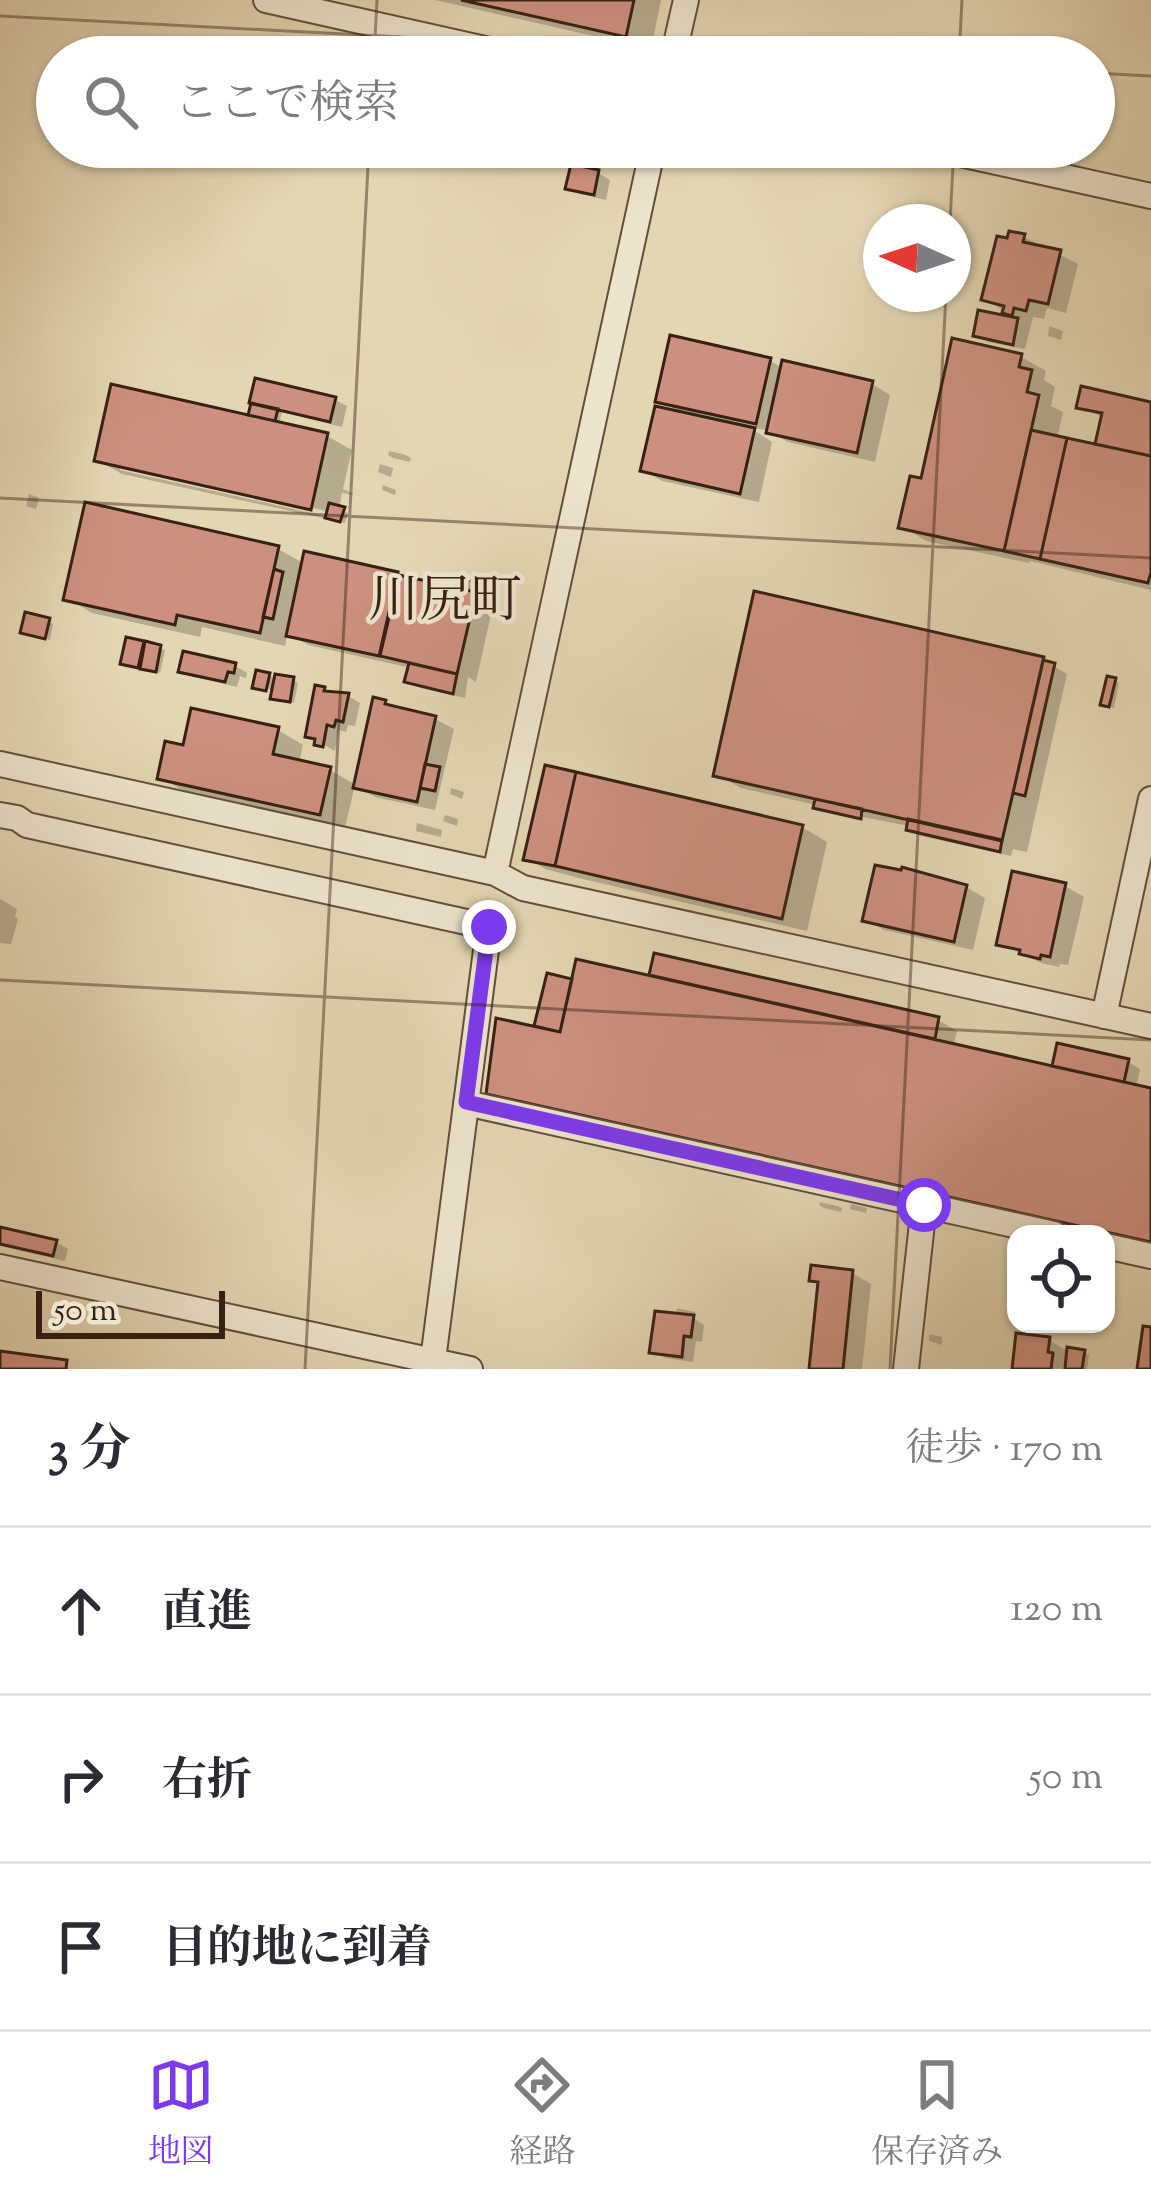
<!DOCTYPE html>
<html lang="ja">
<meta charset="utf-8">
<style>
:root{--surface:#fff;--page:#f7f7f7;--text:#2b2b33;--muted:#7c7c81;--line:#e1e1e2;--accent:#7c3aed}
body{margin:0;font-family:"Sorts Mill Goudy","Noto Serif JP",serif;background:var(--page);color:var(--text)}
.controls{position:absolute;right:36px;bottom:36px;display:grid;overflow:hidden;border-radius:24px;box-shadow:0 3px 9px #0004}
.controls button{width:108px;height:108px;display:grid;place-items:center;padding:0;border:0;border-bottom:3px solid var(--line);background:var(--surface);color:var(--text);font:60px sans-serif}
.compass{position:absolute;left:863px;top:204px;width:108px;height:108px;border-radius:50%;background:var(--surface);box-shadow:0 3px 9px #0004;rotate:273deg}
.scale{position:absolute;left:36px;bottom:30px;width:189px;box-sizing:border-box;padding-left:12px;border:6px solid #382013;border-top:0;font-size:33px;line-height:42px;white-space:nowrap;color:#382013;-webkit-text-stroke:9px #ede4ce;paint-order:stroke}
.stop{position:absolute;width:36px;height:36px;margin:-27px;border:9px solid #7c3aed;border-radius:50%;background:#fff}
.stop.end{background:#7c3aed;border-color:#fff;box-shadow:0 3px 12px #0008}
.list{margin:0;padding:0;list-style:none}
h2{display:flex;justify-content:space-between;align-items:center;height:156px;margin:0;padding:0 48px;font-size:51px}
h2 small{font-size:39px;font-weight:400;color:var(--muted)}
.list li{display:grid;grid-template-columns:78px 1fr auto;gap:36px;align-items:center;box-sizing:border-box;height:168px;padding:0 48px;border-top:3px solid var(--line)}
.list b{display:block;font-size:45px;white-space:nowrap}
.list em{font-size:39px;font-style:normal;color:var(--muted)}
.icon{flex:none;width:66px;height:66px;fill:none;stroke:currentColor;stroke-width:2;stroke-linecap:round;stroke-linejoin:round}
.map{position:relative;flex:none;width:1151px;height:1369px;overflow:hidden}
.search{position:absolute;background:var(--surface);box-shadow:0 3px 9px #0004;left:36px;right:36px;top:36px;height:132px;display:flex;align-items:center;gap:30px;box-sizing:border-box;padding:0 42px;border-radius:66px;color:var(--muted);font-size:45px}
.sheet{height:660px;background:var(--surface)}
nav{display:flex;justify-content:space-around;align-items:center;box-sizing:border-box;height:168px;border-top:3px solid var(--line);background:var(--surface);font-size:33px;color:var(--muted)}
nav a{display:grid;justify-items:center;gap:6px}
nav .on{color:var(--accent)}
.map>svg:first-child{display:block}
.shadow{fill:#0003;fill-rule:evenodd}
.building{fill:#cd9080;stroke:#382013;stroke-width:3}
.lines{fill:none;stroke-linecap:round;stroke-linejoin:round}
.minor-casing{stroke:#634e3b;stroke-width:28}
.minor{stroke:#ede4ce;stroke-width:24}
.route{stroke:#7c3aed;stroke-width:15}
.ticks{fill:none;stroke:#382013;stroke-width:3;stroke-opacity:0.45}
.labels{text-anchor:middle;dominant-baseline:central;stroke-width:9;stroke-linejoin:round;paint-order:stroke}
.quarter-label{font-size:51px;fill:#382013;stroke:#ede4ce}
</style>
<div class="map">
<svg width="1151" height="1369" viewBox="0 0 1151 1369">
<rect width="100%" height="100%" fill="#e3d6b3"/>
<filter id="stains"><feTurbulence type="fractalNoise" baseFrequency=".00167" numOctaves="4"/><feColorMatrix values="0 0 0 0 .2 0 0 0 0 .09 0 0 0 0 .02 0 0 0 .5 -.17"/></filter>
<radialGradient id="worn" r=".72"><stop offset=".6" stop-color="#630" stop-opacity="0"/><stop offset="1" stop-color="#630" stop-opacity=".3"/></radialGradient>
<path class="shadow" d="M 435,0 L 661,0 L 651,49 Z
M 598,173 L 610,180 L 606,200 L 580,194 L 568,188 Z
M 1024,237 L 1078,264 L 1066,313 L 1047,308 L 1044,319 L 1033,317 L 1025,349 L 988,342 L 976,335 L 981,314 L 1021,322 L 985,299 Z
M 1049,326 L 1063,331 L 1061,340 L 1048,336 Z
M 1021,357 L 1046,371 L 1044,380 L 1055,387 L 1051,406 L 1063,412 L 1057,439 L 1109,450 L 1104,418 L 1079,406 L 1151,405 L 1151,590 L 1030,561 L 1029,563 L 926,541 L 902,526 L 923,482 Z
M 770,361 L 783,368 L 872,384 L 890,395 L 875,462 L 788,442 L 769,431 L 749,427 L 772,442 L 759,502 L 662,481 L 643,470 L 683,414 L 659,400 Z
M 335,400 L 347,406 L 342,427 L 282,412 L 279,425 L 327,436 L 352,450 L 343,489 L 353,493 L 352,495 L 342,493 L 339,509 L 348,513 L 345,523 L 122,474 L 97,460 L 250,418 L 254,402 ZM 120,464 L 326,511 L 325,516 L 120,470 Z
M 389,451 L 406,455 L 411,458 L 410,462 L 393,458 L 388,455 Z
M 380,464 L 393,468 L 391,477 L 378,472 Z
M 383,485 L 396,490 L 395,495 L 382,490 Z
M 29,494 L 39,498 L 36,509 L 26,506 Z
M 278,549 L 305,564 L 307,555 L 450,589 L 477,585 L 482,588 L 479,598 L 493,606 L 476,682 L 468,677 L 465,698 L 420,688 L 408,681 L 411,668 L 308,645 L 288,633 L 285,646 L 202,627 L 200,637 L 92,613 L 67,598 Z
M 49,621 L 53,624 L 50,640 L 28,634 Z
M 128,640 L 165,650 L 160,673 L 128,665 Z
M 1042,659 L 1067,674 L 1027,852 L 1013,849 L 1011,856 L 921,836 L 909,829 L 909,826 L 821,809 L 817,805 L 741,788 L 716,774 Z
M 235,666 L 247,673 L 246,678 L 240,676 L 237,687 L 194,677 L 182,670 Z
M 269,676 L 277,680 L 293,680 L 298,683 L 294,703 L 279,700 L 275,693 L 256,682 Z
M 1115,680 L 1119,683 L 1114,708 L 1108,707 Z
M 318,689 L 332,695 L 348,696 L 360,703 L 355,726 L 348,725 L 346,732 L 339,730 L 335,751 L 308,736 Z
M 385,703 L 398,710 L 435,719 L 454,729 L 435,810 L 375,797 L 355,785 L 345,827 L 185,792 L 161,777 L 185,749 L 278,730 L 303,745 L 299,763 L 330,770 L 356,785 Z
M 451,788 L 464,792 L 462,799 L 450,794 Z
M 445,815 L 458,819 L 457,826 L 443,821 Z
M 417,823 L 442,830 L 441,837 L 416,831 Z
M 802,827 L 827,842 L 807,931 L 583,879 L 545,869 L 527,858 Z
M 1065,886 L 1084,897 L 1068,965 L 1060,964 L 1059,967 L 1041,963 L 999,943 Z
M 966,887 L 985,898 L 973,950 L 884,930 L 866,920 Z
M 0,899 L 17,909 L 15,917 L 18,919 L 11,944 L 0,943 Z
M 653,974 L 938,1020 L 957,1031 L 953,1047 L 1054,1069 L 1128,1062 L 1140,1069 L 1136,1088 L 1151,1091 L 1151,1249 L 1106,1239 L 1106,1234 L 1085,1234 L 514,1107 L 489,1092 L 548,1033 L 537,1025 L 574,983 L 664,980 Z
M 820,1202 L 837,1206 L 842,1208 L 841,1212 L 824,1208 L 819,1205 Z
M 851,1204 L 867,1208 L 866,1213 L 850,1209 Z
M 0,1230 L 56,1242 L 68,1249 L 65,1261 L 0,1246 Z
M 852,1273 L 871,1284 L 862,1369 L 812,1369 L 821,1284 L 812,1279 Z
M 677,1308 L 695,1312 L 695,1319 L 704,1325 L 702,1342 L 696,1341 L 693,1362 L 665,1358 L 653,1351 L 676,1316 Z
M 1060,1324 L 1098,1324 L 1096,1334 Z
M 929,1334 L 942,1337 L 942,1345 L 929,1341 Z
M 1019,1337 L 1049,1340 L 1066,1350 L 1084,1353 L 1089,1355 L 1087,1369 L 1015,1369 Z"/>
<path class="building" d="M 461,0 L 634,0 L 626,37 Z
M 571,164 L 599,170 L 594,195 L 565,189 Z
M 1009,231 L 1025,234 L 1023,242 L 1061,250 L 1048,304 L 1029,300 L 1026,311 L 1014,308 L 1012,316 L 1002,313 L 1004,306 L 981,300 L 997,236 L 1007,238 Z
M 978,310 L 1018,318 L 1013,345 L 973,336 Z
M 670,335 L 771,358 L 756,424 L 655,402 Z
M 952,338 L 1022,354 L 1019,367 L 1032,370 L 1027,392 L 1039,395 L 1004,551 L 898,528 L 910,476 L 921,478 Z
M 782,360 L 873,381 L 857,453 L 766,433 Z
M 255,378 L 336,397 L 330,422 L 249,403 Z
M 111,384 L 328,433 L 311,510 L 94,461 Z
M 1081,386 L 1151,402 L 1151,456 L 1095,444 L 1102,413 L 1076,408 Z
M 251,403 L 278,409 L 275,421 L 248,415 Z
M 655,406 L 755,428 L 740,494 L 640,471 Z
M 1031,430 L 1067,438 L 1040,559 L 1004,551 Z
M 1067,438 L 1151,456 L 1151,572 L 1148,583 L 1040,559 Z
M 85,502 L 279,546 L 260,633 L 177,615 L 175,625 L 63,600 Z
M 329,503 L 345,507 L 340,522 L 325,518 Z
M 304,551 L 398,572 L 379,656 L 286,636 Z
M 274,569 L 283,572 L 273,619 L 263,617 Z
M 399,575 L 476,592 L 457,674 L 380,656 Z
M 450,576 L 478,582 L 476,592 L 447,586 Z
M 754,591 L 1044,657 L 1002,841 L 713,776 Z
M 25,612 L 50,618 L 45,639 L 20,633 Z
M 126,637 L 144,641 L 138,668 L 120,664 Z
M 145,641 L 161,645 L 156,672 L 140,669 Z
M 183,651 L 236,663 L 234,673 L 228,672 L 225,682 L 178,672 Z
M 1043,660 L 1055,663 L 1025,796 L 1013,793 Z
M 409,663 L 457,674 L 453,694 L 404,682 Z
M 256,670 L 270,673 L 266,691 L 252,688 Z
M 275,674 L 294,677 L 290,702 L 270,699 Z
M 1107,676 L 1116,678 L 1109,707 L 1100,705 Z
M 315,685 L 325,687 L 324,691 L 349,693 L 343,722 L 336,720 L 334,727 L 327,725 L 323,747 L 314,745 L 315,739 L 305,737 Z
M 373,697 L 386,700 L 385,704 L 436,716 L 417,802 L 353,788 Z
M 191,708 L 279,727 L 273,754 L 331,767 L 320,815 L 157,779 L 165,741 L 183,745 Z
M 425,764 L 440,767 L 435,791 L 420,788 Z
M 545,765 L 576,772 L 555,866 L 523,860 Z
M 576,772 L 803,825 L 782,919 L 555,866 Z
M 815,799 L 862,809 L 861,819 L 813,808 Z
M 908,819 L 1002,840 L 1000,852 L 906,830 Z
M 875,865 L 901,870 L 902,867 L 967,885 L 954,942 L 862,921 Z
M 1012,871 L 1066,883 L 1050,957 L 1041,955 L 1040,959 L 1019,954 L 1020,950 L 996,945 Z
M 654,953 L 939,1017 L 935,1039 L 649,975 Z
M 576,959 L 1151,1088 L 1151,1242 L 486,1094 L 496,1018 L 560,1032 Z
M 547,973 L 572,979 L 560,1032 L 534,1026 Z
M 1057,1043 L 1129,1059 L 1124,1082 L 1052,1066 Z
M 0,1227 L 57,1240 L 53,1256 L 0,1244 Z
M 811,1265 L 853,1270 L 843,1369 L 809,1369 L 818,1282 L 809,1281 Z
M 655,1311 L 694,1315 L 691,1337 L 684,1336 L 682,1357 L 649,1353 Z
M 1143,1326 L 1151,1327 L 1151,1369 L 1137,1369 Z
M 1016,1333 L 1050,1337 L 1048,1352 L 1053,1353 L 1051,1369 L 1012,1369 Z
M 1067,1347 L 1085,1350 L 1082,1369 L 1065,1369 Z
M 0,1351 L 67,1360 L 66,1369 L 0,1369 Z"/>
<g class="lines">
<defs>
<path id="minor" d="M 266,0 L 521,57
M 673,57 L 686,0
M 928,147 L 1151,196
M 0,764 L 495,873 L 523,888 L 1151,1026
M 0,815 L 17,818 L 27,825 L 489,927 L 433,1360
M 495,873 L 653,147
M 1104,1016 L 1151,799
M 466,1103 L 1054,1234
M 1106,1246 L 1151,1256
M 0,1267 L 470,1369
M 906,1369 L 924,1205"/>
</defs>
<use href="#minor" class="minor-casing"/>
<use href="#minor" class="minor"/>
</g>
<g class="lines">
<path class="route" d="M 489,927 L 466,1102 L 924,1205"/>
</g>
<path class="ticks" d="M 0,16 L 779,57M 374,57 L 377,0M 959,57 L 962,0M 1094,73 L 1151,76M 950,222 L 954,147M 0,498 L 1151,558M 0,980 L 1151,1040M 305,1369 L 369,147M 890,1369 L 946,294"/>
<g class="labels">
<g class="quarter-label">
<text x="445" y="603">川尻町</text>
</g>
</g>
<rect width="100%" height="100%" filter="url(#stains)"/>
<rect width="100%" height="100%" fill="url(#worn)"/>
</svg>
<div class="controls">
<button><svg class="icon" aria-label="locate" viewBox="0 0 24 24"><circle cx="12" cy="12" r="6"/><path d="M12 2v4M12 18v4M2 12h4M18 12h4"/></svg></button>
</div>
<svg class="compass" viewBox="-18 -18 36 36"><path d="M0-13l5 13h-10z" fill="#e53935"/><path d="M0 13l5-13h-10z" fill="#7c7c81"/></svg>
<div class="scale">50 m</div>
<div class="stop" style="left:924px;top:1205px"></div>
<div class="stop end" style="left:489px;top:927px"></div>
<div class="search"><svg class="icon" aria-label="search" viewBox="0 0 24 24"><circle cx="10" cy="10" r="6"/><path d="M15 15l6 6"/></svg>ここで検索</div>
</div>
<section class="sheet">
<h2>3 分<small>徒歩 · 170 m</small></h2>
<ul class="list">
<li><svg class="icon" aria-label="ahead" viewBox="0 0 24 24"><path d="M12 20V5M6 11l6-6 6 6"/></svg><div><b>直進</b></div><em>120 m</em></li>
<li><svg class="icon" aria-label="right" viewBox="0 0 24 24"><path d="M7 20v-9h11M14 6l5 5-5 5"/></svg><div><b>右折</b></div><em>50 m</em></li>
<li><svg class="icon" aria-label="arrive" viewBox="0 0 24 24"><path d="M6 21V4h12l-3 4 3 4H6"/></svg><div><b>目的地に到着</b></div></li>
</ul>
</section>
<nav>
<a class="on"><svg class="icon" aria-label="map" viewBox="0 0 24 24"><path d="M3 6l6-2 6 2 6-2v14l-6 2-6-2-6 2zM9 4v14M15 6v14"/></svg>地図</a>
<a><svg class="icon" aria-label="directions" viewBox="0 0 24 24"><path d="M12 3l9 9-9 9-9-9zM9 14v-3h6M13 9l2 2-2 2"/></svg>経路</a>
<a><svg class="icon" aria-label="saved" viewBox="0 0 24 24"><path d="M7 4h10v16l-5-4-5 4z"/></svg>保存済み</a>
</nav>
